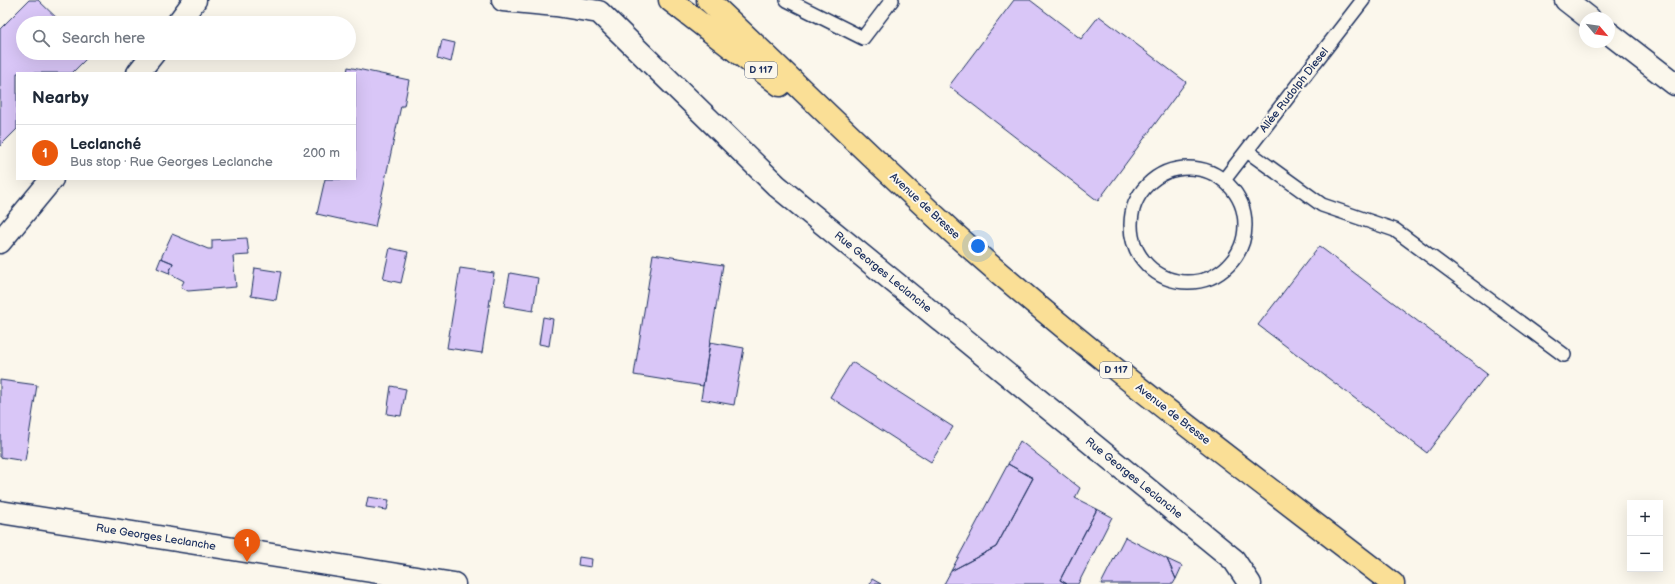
<!DOCTYPE html>
<meta charset="utf-8">
<style>
:root{--surface:#fff;--page:#f6f6f7;--text:#1f2937;--muted:#747a83;--line:#e0e1e3;--accent:#ea580c}
body{margin:0;font-family:"Balsamiq Sans",sans-serif;background:var(--page);color:var(--text)}
.controls{position:absolute;right:12px;bottom:12px;display:grid;overflow:hidden;border-radius:0px;box-shadow:0 4px 16px #0002}
.controls button{width:36px;height:36px;display:grid;place-items:center;padding:0;border:0;border-bottom:1px solid var(--line);background:var(--surface);color:var(--text);font:20px sans-serif}
.compass{position:absolute;left:1579px;top:12px;width:36px;height:36px;border-radius:50%;background:var(--surface);box-shadow:0 4px 16px #0002;rotate:119deg}
.you{position:absolute;left:978px;top:246px;width:14px;height:14px;margin:-10px;border:3px solid #fff;border-radius:50%;background:#1a73e8;box-shadow:0 0 0 6px #1a73e833}
.badge{display:grid;place-items:center;width:26px;height:26px;border-radius:50%;background:var(--accent);color:#fff;font-size:13px;font-weight:700}
.pin{position:absolute;translate:-50% -33px;filter:drop-shadow(0 1px 2px #0008)}
.pin::after{content:'';position:absolute;top:21px;width:14px;height:12px;background:inherit;clip-path:polygon(0 0,100% 0,50% 100%)}
.list{margin:0;padding:0;list-style:none}
h2{display:flex;justify-content:space-between;align-items:center;height:52px;margin:0;padding:0 16px;font-size:17px}
h2 small{font-size:13px;font-weight:400;color:var(--muted)}
.list li{display:grid;grid-template-columns:26px 1fr auto;gap:12px;align-items:center;box-sizing:border-box;height:56px;padding:0 16px;border-top:1px solid var(--line)}
.list b{display:block;font-size:15px;white-space:nowrap}
.list p{margin:0;font-size:13px;white-space:nowrap;color:var(--muted)}
.list em{font-size:13px;font-style:normal;color:var(--muted)}
.icon{flex:none;width:22px;height:22px;fill:none;stroke:currentColor;stroke-width:2;stroke-linecap:round;stroke-linejoin:round}
.map{position:relative;flex:none;width:1675px;height:584px;overflow:hidden}
.search{position:absolute;background:var(--surface);box-shadow:0 4px 16px #0002;left:16px;top:16px;width:340px;height:44px;display:flex;align-items:center;gap:10px;box-sizing:border-box;padding:0 14px;border-radius:22px;color:var(--muted);font-size:15px}
.panel{position:absolute;background:var(--surface);box-shadow:0 4px 16px #0002;left:16px;top:72px;width:340px;height:108px;border-radius:0px}
.map>svg:first-child{display:block}
.building{fill:#d9c6f7;stroke:#1b2f5e}
.lines{fill:none;stroke-linecap:round;stroke-linejoin:round}
.lane-casing{stroke:#1b2f5e;stroke-width:16}
.street-casing{stroke:#1b2f5e;stroke-width:25}
.primary-casing{stroke:#1b2f5e;stroke-width:25}
.lane{stroke:#fbf7ec;stroke-width:13}
.street{stroke:#fbf7ec;stroke-width:22}
.primary{stroke:#fadf96;stroke-width:22}
.labels{text-anchor:middle;dominant-baseline:central;stroke-width:4;stroke-linejoin:round;paint-order:stroke}
.shield{fill:#fbf7ec;stroke:#5e6b89;stroke-width:1}
.shield-label{font-size:10px;font-weight:bold;fill:#1b2f5e}
.street-label{font-size:11px;fill:#1b2f5e;stroke:#fbf7ec}
</style>
<div class="map">
<svg width="1675" height="584" viewBox="0 0 1675 584">
<rect width="100%" height="100%" fill="#fbf7ec"/>
<filter id="ink" filterUnits="userSpaceOnUse"><feTurbulence type="fractalNoise" baseFrequency=".025" numOctaves="2"/><feDisplacementMap in="SourceGraphic" scale="8" xChannelSelector="R" yChannelSelector="G"/><feConvolveMatrix kernelMatrix="1 2 1 2 8 2 1 2 1" color-interpolation-filters="sRGB"/></filter>
<g filter="url(#ink)">
<path class="building" d="M 29,0 L 38,0 L 62,23 L 23,23 L 23,53 L 92,53 L 72,73 L 17,73 L 17,129 L 0,146 L 0,29 Z
M 1014,0 L 1030,0 L 1081,39 L 1099,16 L 1186,82 L 1098,201 L 949,86 Z
M 442,40 L 455,43 L 451,62 L 438,58 Z
M 348,67 L 409,80 L 404,106 L 401,106 L 375,227 L 317,214 L 325,179 L 355,179 L 355,73 L 347,73 Z
M 172,234 L 208,249 L 212,249 L 212,240 L 247,238 L 249,255 L 233,256 L 236,287 L 188,291 L 181,287 L 184,281 L 169,273 L 173,263 L 161,258 Z
M 1319,246 L 1487,374 L 1427,453 L 1258,325 Z
M 390,248 L 408,252 L 401,283 L 383,279 Z
M 653,254 L 723,265 L 703,386 L 634,375 Z
M 161,258 L 173,263 L 169,273 L 157,268 Z
M 255,268 L 281,272 L 276,300 L 251,296 Z
M 460,268 L 494,273 L 482,353 L 447,348 Z
M 510,273 L 538,278 L 533,311 L 504,306 Z
M 543,317 L 553,319 L 549,346 L 539,344 Z
M 710,342 L 744,348 L 734,405 L 701,399 Z
M 852,362 L 953,427 L 931,462 L 830,397 Z
M 0,380 L 37,385 L 25,461 L 0,457 Z
M 391,386 L 406,389 L 401,416 L 387,414 Z
M 1020,441 L 1080,488 L 1075,498 L 1097,509 L 1060,580 L 1067,584 L 944,584 L 951,571 L 996,547 L 1033,478 L 1008,464 Z
M 1008,464 L 1033,478 L 996,547 L 951,571 Z
M 368,497 L 389,500 L 387,510 L 366,507 Z
M 1097,509 L 1112,517 L 1078,584 L 1067,584 L 1060,580 Z
M 1125,537 L 1167,559 L 1176,579 L 1173,584 L 1101,584 Z
M 579,557 L 592,559 L 591,567 L 578,565 Z
M 1167,559 L 1182,566 L 1176,579 Z
M 872,579 L 881,584 L 870,584 Z"/>
<g class="lines">
<defs>
<path id="lane" d="M 787,0 L 863,38 L 892,0
M 1247,151 L 1322,205 L 1395,230 L 1564,355
M1131 225a57 57 0 1 1 114 0a57 57 0 1 1-114 0Z
M 1224,180 L 1363,0"/>
<path id="street" d="M 503,0 L 556,5 L 599,12 L 777,186 L 1234,560 L 1250,584
M 1566,0 L 1589,18
M 178,23 L 195,0
M 1609,33 L 1675,84
M 138,73 L 154,53
M 0,242 L 52,179
M 0,512 L 454,584"/>
<path id="primary" d="M 670,0 L 780,85
M 708,0 C 792,79 873,160 958,237 C 1096,360 1247,471 1393,584"/>
</defs>
<use href="#lane" class="lane-casing"/>
<use href="#street" class="street-casing"/>
<use href="#primary" class="primary-casing"/>
<use href="#lane" class="lane"/>
<use href="#street" class="street"/>
<use href="#primary" class="primary"/>
</g>
</g>
<g class="labels">
<g class="shield">
<rect x="745" y="62" width="32" height="16" rx="3"/>
<rect x="1100" y="362" width="32" height="16" rx="3"/>
</g>
<g class="shield-label">
<text x="761" y="70">D 117</text>
<text x="1116" y="370">D 117</text>
</g>
<g class="street-label">
<text transform="translate(1294 90) rotate(-52)">Allée Rudolph Diesel</text>
<text transform="translate(925 206) rotate(43)">Avenue de Bresse</text>
<text transform="translate(883 272) rotate(39)">Rue Georges Leclanche</text>
<text transform="translate(1173 414) rotate(38)">Avenue de Bresse</text>
<text transform="translate(1134 478) rotate(39)">Rue Georges Leclanche</text>
<text transform="translate(156 537) rotate(9)">Rue Georges Leclanche</text>
</g>
</g>
</svg>
<div class="controls">
<button>+</button>
<button>−</button>
</div>
<svg class="compass" viewBox="-18 -18 36 36"><path d="M0-13l5 13h-10z" fill="#e53935"/><path d="M0 13l5-13h-10z" fill="#747a83"/></svg>
<div class="you"></div>
<div class="pin badge" style="left:247px;top:562px">1</div>
<div class="search"><svg class="icon" aria-label="search" viewBox="0 0 24 24"><circle cx="10" cy="10" r="6"/><path d="M15 15l6 6"/></svg>Search here</div>
<section class="panel">
<h2>Nearby<small></small></h2>
<ul class="list">
<li><span class="badge">1</span><div><b>Leclanché</b><p>Bus stop · Rue Georges Leclanche</p></div><em>200 m</em></li>
</ul>
</section>
</div>
